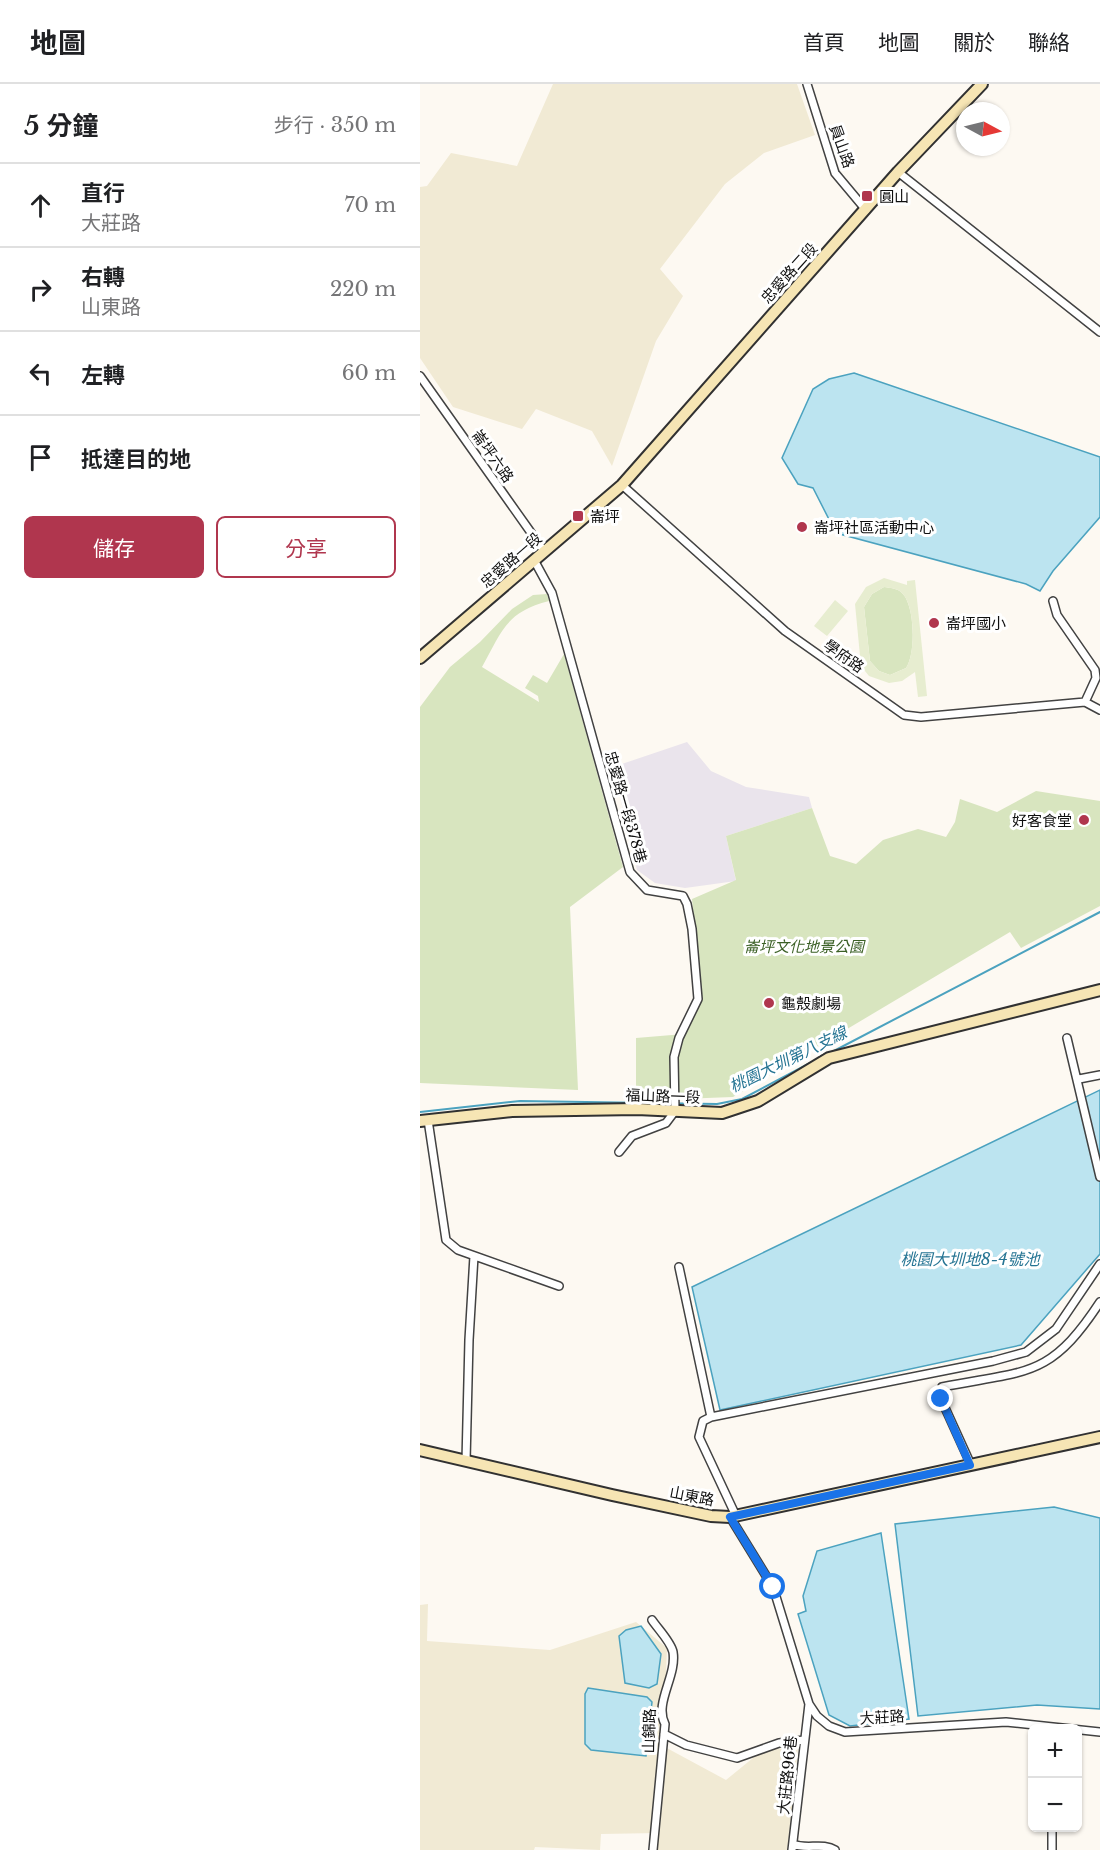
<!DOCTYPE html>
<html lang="zh-TW">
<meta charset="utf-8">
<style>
:root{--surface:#fff;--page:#f2f2f2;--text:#202124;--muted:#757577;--line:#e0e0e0;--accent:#b0364e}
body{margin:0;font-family:"Libre Baskerville","Noto Sans TC",serif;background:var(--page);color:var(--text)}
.controls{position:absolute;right:18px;bottom:18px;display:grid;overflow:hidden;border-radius:9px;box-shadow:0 2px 4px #0004}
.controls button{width:54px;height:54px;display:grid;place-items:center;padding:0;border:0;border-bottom:2px solid var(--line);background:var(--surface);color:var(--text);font:30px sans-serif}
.compass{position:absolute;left:536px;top:18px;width:54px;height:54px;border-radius:50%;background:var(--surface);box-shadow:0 2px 4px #0004;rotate:97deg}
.stop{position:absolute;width:18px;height:18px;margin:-14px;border:4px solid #1a73e8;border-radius:50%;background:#fff}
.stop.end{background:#1a73e8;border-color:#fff;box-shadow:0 2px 6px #0008}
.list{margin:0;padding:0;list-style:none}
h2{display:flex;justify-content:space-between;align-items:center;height:78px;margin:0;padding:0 24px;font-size:26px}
h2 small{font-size:20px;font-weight:400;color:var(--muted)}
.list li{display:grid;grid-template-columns:39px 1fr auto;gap:18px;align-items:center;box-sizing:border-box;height:84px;padding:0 24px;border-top:2px solid var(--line)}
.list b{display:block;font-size:22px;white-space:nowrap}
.list p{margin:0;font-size:20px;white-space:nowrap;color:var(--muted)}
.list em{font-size:20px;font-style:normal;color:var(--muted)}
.actions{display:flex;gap:12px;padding:18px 24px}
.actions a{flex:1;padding:14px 0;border:2px solid var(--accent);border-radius:9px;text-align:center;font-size:21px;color:var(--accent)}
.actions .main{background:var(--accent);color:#fff}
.icon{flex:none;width:33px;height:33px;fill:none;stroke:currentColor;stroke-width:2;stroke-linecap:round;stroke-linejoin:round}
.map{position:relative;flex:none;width:680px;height:1766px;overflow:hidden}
header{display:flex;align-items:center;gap:36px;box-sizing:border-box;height:84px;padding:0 30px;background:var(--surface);border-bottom:2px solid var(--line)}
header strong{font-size:28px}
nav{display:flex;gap:33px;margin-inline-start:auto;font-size:21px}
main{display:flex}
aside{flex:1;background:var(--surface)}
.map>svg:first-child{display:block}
.industrial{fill:#eae4ec}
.farmland{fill:#f1ead4}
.green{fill:#d8e5bf}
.pitch{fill:#e7edd0;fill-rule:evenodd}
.water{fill:#bce4f0;stroke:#4ba2bf;stroke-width:1.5}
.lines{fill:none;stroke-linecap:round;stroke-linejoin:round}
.stream{stroke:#4ba2bf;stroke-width:2}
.street-casing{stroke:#424242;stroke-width:10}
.secondary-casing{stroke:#313131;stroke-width:14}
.street{stroke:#fff;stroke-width:7}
.secondary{stroke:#f6e5b4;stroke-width:10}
.route{stroke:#1a73e8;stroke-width:8}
.poi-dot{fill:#b0364e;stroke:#fff;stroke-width:2}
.labels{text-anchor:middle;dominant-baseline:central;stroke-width:6;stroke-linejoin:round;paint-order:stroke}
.street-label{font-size:15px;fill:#0f0f0f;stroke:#fff}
.poi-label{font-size:15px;fill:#0f0f0f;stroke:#fff;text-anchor:start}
.park-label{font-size:15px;font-style:italic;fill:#3b6026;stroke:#fff}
.water-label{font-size:16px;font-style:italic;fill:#257493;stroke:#fff}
</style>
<header>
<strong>地圖</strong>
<nav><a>首頁</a><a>地圖</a><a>關於</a><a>聯絡</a></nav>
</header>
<main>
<aside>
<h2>5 分鐘<small>步行 · 350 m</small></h2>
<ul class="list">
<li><svg class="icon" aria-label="ahead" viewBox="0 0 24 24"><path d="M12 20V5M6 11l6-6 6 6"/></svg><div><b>直行</b><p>大莊路</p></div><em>70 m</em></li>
<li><svg class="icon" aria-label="right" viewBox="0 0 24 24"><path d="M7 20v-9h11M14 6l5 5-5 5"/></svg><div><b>右轉</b><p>山東路</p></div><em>220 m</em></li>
<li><svg class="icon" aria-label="left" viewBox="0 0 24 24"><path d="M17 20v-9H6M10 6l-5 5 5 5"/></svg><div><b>左轉</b></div><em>60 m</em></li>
<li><svg class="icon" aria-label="arrive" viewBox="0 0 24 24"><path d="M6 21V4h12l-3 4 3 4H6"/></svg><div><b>抵達目的地</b></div></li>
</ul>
<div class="actions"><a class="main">儲存</a><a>分享</a></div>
</aside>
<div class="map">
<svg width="680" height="1766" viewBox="0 0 680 1766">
<rect width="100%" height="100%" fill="#fdf9f2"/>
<path class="industrial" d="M 267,658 L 291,687 L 326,703 L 389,713 L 392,724 L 306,752 L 316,797 L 265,804 L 235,799 L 217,786 L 193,683 Z"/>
<path class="farmland" d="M 133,0 L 377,0 L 395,51 L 344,69 L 305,100 L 240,185 L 263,212 L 236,257 L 192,382 L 172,347 L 116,325 L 102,345 L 33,323 L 0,274 L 0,103 L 7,102 L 31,69 L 97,82 Z
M 8,1520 L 7,1557 L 130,1566 L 216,1538 L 247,1564 L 243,1662 L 306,1696 L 344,1665 L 378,1664 L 368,1766 L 237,1766 L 238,1749 L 181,1750 L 180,1766 L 115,1763 L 114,1766 L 0,1766 L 0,1521 Z"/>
<path class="green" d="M 464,503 C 470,504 477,504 482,509 C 495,521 496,570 486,584 L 470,591 L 459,587 L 450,577 L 444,523 L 452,510 Z
M 127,510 L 129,517 C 86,528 82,547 62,583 L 119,618 L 118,612 L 105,604 L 113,591 L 127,599 L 144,570 L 203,783 L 150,823 L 158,1006 L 0,999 L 0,623 L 30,583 L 60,558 L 92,525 L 113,511 Z
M 616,707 L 680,717 L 680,822 L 601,864 L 590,848 L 313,1013 L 260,1015 L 216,1008 L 216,954 L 264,950 L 282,917 L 272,815 L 316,796 L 306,752 L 392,724 L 410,772 L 436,780 L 463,756 L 498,745 L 526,753 L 535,738 L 540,715 L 577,728 Z"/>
<path class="pitch" d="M 464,494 L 487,501 L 487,497 L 495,496 L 507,612 L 498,613 L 495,588 L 482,597 L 469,599 L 449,592 L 441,582 L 435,520 L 446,503 ZM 464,503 C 470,504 477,504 482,509 C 495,521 496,570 486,584 L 470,591 L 459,587 L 450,577 L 444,523 L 452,510 Z
M 415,516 L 428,527 L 407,552 L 394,542 Z"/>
<path class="water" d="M 434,289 L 680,373 L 680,433 L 633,487 L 620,507 L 606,500 L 416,449 L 393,404 L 378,400 L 362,374 L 393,305 L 409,295 Z
M 680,1006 L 680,1170 L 601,1261 L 300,1326 L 272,1203 Z
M 634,1423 L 680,1434 L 680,1625 L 617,1621 L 498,1632 L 475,1440 Z
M 461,1449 L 489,1635 L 430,1642 L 409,1631 L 378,1530 L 386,1527 L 383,1512 L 397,1467 Z
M 221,1542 L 241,1570 L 237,1600 L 229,1604 L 205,1599 L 199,1552 L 206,1546 Z
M 168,1604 L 227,1613 L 232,1618 L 226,1672 L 171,1666 L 165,1660 L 165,1610 Z"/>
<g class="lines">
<path class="stream" d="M 410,969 L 680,828
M 0,1028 L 100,1017 L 297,1020 L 322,1015 L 392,978"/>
<defs>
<path id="street" d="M 387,0 L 415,89 L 446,126
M 478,88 L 680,248
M 0,292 L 124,467
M 202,401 L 365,547 L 484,631 L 501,633 L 665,618 L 680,626
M 114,476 L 132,509 L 210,788 L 227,806 L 263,812 L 267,820 L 272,845 L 278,915 L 259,954 L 254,973 L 255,1027 L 246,1039 L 212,1052 L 199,1068
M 633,517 L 637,531 L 675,586 L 676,594 L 665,618
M 647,954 L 680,1093
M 659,995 L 680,991
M 8,1036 L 26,1156 L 38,1166 L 139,1202
M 259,1183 L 291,1333
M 46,1377 L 49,1256 L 54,1172
M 551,1381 L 521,1315 L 522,1303 C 606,1286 629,1296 680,1218
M 316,1432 L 279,1353 L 283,1337 L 291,1333 L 573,1277 L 606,1268 L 636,1245 L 680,1180
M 310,1433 L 353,1503 L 389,1620 L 397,1632 L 409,1642 L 425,1648 L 586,1638 L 680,1648
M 232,1536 C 238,1545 251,1558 253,1568 C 257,1592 234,1619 245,1640 L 233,1766
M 244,1650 L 266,1661 L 317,1674 L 359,1659 L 384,1656
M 632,1744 L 632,1766
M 373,1760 C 386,1766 403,1758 415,1766
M 372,1766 L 389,1620"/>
<path id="secondary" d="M 0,574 L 202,401 L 478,88 L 562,0
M 0,1037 L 92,1027 L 217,1025 L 302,1029 L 338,1017 L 409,974 L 680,906
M 0,1366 L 192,1411 L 291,1432 L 310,1433 L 680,1353"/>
</defs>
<use href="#street" class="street-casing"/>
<use href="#secondary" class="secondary-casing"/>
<use href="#street" class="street"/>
<use href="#secondary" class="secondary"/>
</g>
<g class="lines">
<path class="route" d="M 353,1503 L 310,1433 L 550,1381 L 521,1315"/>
</g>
<g class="poi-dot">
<rect x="441" y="106" width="12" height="12" rx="3"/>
<rect x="152" y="426" width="12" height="12" rx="3"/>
<circle cx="382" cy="443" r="6"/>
<circle cx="514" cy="539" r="6"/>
<circle cx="664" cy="736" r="6"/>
<circle cx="349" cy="919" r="6"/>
</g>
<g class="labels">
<g class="street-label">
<text transform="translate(422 62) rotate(70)">員山路</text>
<text transform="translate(369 189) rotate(-48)">忠愛路二段</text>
<text transform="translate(73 372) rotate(55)">崙坪六路</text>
<text transform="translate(91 476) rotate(-41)">忠愛路一段</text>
<text transform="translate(424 572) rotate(35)">學府路</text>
<text transform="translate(206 723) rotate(74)">忠愛路一段378巷</text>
<text transform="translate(243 1012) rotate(2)">福山路一段</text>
<text transform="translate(272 1412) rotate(11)">山東路</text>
<text transform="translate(462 1633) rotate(-3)">大莊路</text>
<text transform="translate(229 1647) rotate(-89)">山錦路</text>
<text transform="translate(367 1691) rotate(-84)">大莊路96巷</text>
</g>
<g class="poi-label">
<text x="459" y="112">圓山</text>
<text x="170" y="432">崙坪</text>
<text x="394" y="443">崙坪社區活動中心</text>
<text x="526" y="539">崙坪國小</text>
<text x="652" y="736" text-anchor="end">好客食堂</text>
<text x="361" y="919">龜殼劇場</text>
</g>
<g class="park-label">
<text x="384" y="862">崙坪文化地景公園</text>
</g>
<g class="water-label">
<text transform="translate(368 975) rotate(-26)">桃園大圳第八支線</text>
<text x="550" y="1175">桃園大圳地8-4號池</text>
</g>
</g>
</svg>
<div class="controls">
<button>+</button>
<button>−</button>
</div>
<svg class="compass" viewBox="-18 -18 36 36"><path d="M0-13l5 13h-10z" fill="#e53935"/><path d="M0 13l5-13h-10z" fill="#757577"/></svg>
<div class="stop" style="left:353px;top:1503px"></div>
<div class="stop end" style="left:521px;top:1315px"></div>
</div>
</main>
